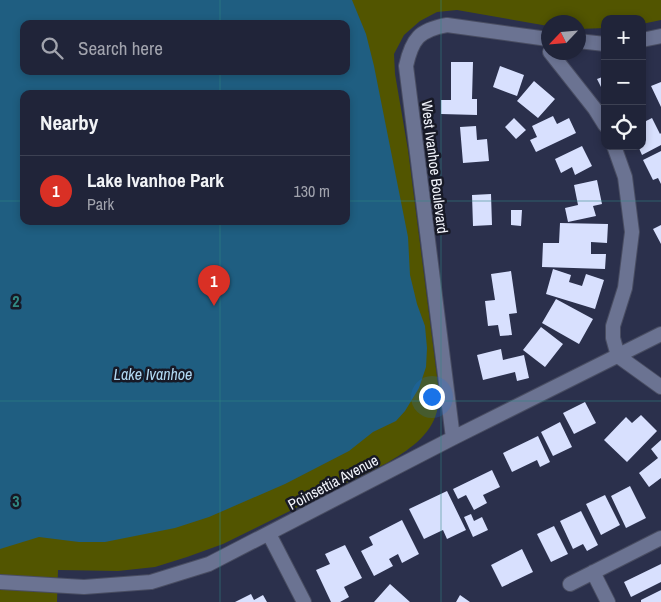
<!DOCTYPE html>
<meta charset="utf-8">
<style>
:root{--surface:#202439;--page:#2d3044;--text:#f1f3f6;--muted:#a2a4ae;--line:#3d4153;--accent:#d93025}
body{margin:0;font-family:"Archivo Narrow",sans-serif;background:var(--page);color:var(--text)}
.controls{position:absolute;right:15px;top:15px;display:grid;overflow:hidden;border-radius:10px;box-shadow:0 2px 8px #0003}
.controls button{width:45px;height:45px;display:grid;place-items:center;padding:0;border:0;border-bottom:1px solid var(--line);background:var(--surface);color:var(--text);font:25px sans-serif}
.compass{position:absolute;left:541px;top:15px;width:45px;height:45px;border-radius:50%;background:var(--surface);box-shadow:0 2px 8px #0003;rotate:244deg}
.you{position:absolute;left:431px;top:396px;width:18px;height:18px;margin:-12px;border:4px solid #fff;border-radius:50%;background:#1a73e8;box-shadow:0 0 0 8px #1a73e833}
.badge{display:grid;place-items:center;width:32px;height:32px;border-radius:50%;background:var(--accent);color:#fff;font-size:16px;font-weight:700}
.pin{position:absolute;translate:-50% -41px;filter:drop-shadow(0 1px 2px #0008)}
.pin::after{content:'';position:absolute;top:26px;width:18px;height:15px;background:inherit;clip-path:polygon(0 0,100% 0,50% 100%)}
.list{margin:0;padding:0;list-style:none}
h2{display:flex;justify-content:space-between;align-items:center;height:65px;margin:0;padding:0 20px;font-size:21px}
h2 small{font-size:16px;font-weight:400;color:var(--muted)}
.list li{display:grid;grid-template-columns:32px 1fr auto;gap:15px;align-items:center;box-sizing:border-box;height:70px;padding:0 20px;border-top:1px solid var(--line)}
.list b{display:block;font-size:19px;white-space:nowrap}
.list p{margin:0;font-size:16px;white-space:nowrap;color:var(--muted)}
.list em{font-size:16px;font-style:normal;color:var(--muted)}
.icon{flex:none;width:28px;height:28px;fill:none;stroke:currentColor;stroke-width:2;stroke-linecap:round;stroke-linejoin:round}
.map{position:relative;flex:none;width:661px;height:602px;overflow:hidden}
.search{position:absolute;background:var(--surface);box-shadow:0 2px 8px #0003;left:20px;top:20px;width:330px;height:55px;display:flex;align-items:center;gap:12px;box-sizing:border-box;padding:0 18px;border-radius:10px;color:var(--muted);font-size:19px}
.panel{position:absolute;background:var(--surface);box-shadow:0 2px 8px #0003;left:20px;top:90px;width:330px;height:135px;border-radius:10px}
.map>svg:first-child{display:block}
.green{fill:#525500;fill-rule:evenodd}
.water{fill:#1f5e81;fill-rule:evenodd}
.building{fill:#d8e0fe}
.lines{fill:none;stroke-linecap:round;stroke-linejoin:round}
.minor-casing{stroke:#494d62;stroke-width:16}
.minor{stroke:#6b7392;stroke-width:14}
.grid{fill:none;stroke:#318983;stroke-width:1;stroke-opacity:0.55}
.labels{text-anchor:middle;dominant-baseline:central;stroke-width:5;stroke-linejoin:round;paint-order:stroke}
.street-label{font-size:15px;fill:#f2f4fc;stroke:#171926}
.water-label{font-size:16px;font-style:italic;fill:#b1d8f2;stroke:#171926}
.grid-label{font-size:16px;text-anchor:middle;font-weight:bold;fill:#318983;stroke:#171926;stroke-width:5;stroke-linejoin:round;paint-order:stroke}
</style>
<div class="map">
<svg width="661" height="602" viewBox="0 0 661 602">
<rect width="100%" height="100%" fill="#2b304c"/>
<path class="green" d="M 0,0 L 661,0 L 661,20 L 642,24 L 642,19 L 605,19 L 605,28 L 579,29 L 578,22 L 548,22 L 548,26 L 457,10 L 437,12 L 420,21 L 404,35 L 394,54 L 395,74 L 408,150 L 439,392 C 438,398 438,405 437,411 C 431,436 407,451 387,463 L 223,544 L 187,557 L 155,567 L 118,571 L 58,570 L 57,602 L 0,602 ZM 24,24 L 346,24 L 346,71 L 24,71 ZM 24,94 L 346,94 L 346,221 L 24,221 Z"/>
<path class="water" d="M 0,0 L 352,0 L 366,34 L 374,66 L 408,237 L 410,275 L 417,304 L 425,326 L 427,348 L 426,367 L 419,388 L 405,411 L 396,421 L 373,432 L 349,451 L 285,484 L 209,517 L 175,528 L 105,542 L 79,542 L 39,537 L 0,549 ZM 24,24 L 346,24 L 346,71 L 24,71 ZM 24,94 L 346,94 L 346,221 L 24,221 Z"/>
<path class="building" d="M 451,62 L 473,62 L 472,99 L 477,99 L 477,115 L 441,114 L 441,100 L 451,100 Z
M 500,66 L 524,75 L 517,96 L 493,87 Z
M 605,76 L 605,95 L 597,79 Z
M 534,81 L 555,99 L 538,118 L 517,101 Z
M 661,82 L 661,107 L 651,86 Z
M 553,116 L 557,124 L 569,118 L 576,133 L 536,152 L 530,140 L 537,137 L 532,126 Z
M 514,118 L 526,130 L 516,139 L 505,127 Z
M 652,118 L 660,134 L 661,133 L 661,145 L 642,155 L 638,146 L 642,146 L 642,123 Z
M 476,126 L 477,140 L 487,139 L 489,161 L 463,163 L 460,127 Z
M 582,146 L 592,166 L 575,175 L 572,167 L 561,173 L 555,159 Z
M 661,151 L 661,184 L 658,178 L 653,180 L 643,160 Z
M 597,180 L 602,204 L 593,206 L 596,216 L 568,222 L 565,208 L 578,205 L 574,185 Z
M 491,194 L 492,225 L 473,226 L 472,195 Z
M 511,210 L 522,210 L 521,226 L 511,225 Z
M 560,223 L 608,224 L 607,243 L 591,242 L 591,254 L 606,254 L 605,269 L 542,267 L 543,243 L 559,243 Z
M 661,225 L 661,244 L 653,229 Z
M 553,269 L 571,275 L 569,282 L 582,286 L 586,274 L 604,280 L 595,309 L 546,294 Z
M 511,271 L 517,313 L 509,314 L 512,335 L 500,336 L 498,325 L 488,326 L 485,301 L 495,300 L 491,274 Z
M 556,299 L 593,319 L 579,344 L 542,323 Z
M 541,327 L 563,344 L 545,367 L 523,350 Z
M 501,349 L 503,360 L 524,355 L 529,378 L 517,381 L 515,372 L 483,380 L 477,355 Z
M 585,402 L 596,423 L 574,434 L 563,413 Z
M 641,415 L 657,431 L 627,462 L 604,440 L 626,417 L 632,423 Z
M 560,422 L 572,447 L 553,456 L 541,432 Z
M 538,436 L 550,462 L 540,467 L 537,460 L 512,472 L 503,453 Z
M 661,440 L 661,478 L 649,487 L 639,473 L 658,458 L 651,449 Z
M 492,470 L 500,487 L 483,495 L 487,503 L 474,510 L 466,495 L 458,499 L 453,489 Z
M 630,486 L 646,518 L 626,528 L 611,496 Z
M 447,491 L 466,530 L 447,539 L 443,530 L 424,539 L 409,509 Z
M 605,495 L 620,525 L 601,535 L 586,504 Z
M 581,511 L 598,545 L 587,551 L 583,544 L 573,549 L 560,521 Z
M 471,514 L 474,521 L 482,517 L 488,530 L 473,537 L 464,517 Z
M 402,520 L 419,554 L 402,563 L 398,554 L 389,559 L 393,566 L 374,576 L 361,551 L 373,545 L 369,537 Z
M 554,526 L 568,554 L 551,562 L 537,534 Z
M 345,545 L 362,578 L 344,587 L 349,597 L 340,602 L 331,602 L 316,570 L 330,564 L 325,554 Z
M 522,549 L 533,572 L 502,587 L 491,565 Z
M 661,564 L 661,582 L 631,597 L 624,582 Z
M 390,584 L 410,602 L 374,602 Z
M 661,590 L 661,602 L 641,602 L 641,600 Z
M 251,594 L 254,600 L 263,595 L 267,602 L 235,602 Z
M 460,595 L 470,602 L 456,602 Z"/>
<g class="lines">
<defs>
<path id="minor" d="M 642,40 L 661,36
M 578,41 L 605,44
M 550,52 L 595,109 L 605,125
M 614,146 L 625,177 L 632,232 L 625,288 L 613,326 L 613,338 L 618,356 L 661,387
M 453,438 L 406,66 C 412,39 419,30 447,25 L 548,39
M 269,534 L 304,602
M 593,572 L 608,602
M 0,582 L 84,587 L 151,582 L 209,564 L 453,438 L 661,334
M 570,584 L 661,538"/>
</defs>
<use href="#minor" class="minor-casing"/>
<use href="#minor" class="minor"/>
</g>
<path class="grid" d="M 220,0 L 220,24M 441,0 L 441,602M 220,71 L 220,94M 0,201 L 24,201M 346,201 L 661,201M 220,221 L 220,602M 0,401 L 661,401"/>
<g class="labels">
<g class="street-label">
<text transform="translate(435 167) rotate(83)">West Ivanhoe Boulevard</text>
<text transform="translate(333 482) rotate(-28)">Poinsettia Avenue</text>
</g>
<g class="water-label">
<text x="153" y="374">Lake Ivanhoe</text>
</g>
</g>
<g class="grid-label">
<text x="16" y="307">2</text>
<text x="16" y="507">3</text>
</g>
</svg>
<div class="controls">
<button>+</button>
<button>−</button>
<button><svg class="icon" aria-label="locate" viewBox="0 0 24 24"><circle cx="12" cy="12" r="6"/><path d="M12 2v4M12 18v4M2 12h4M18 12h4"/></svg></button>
</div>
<svg class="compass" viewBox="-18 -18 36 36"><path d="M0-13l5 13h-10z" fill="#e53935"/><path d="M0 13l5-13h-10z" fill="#a2a4ae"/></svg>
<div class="you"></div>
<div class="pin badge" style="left:214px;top:306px">1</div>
<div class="search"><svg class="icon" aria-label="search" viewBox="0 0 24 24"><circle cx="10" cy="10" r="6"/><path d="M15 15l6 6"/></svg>Search here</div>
<section class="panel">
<h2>Nearby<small></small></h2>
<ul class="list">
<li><span class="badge">1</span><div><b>Lake Ivanhoe Park</b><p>Park</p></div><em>130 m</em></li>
</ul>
</section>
</div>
